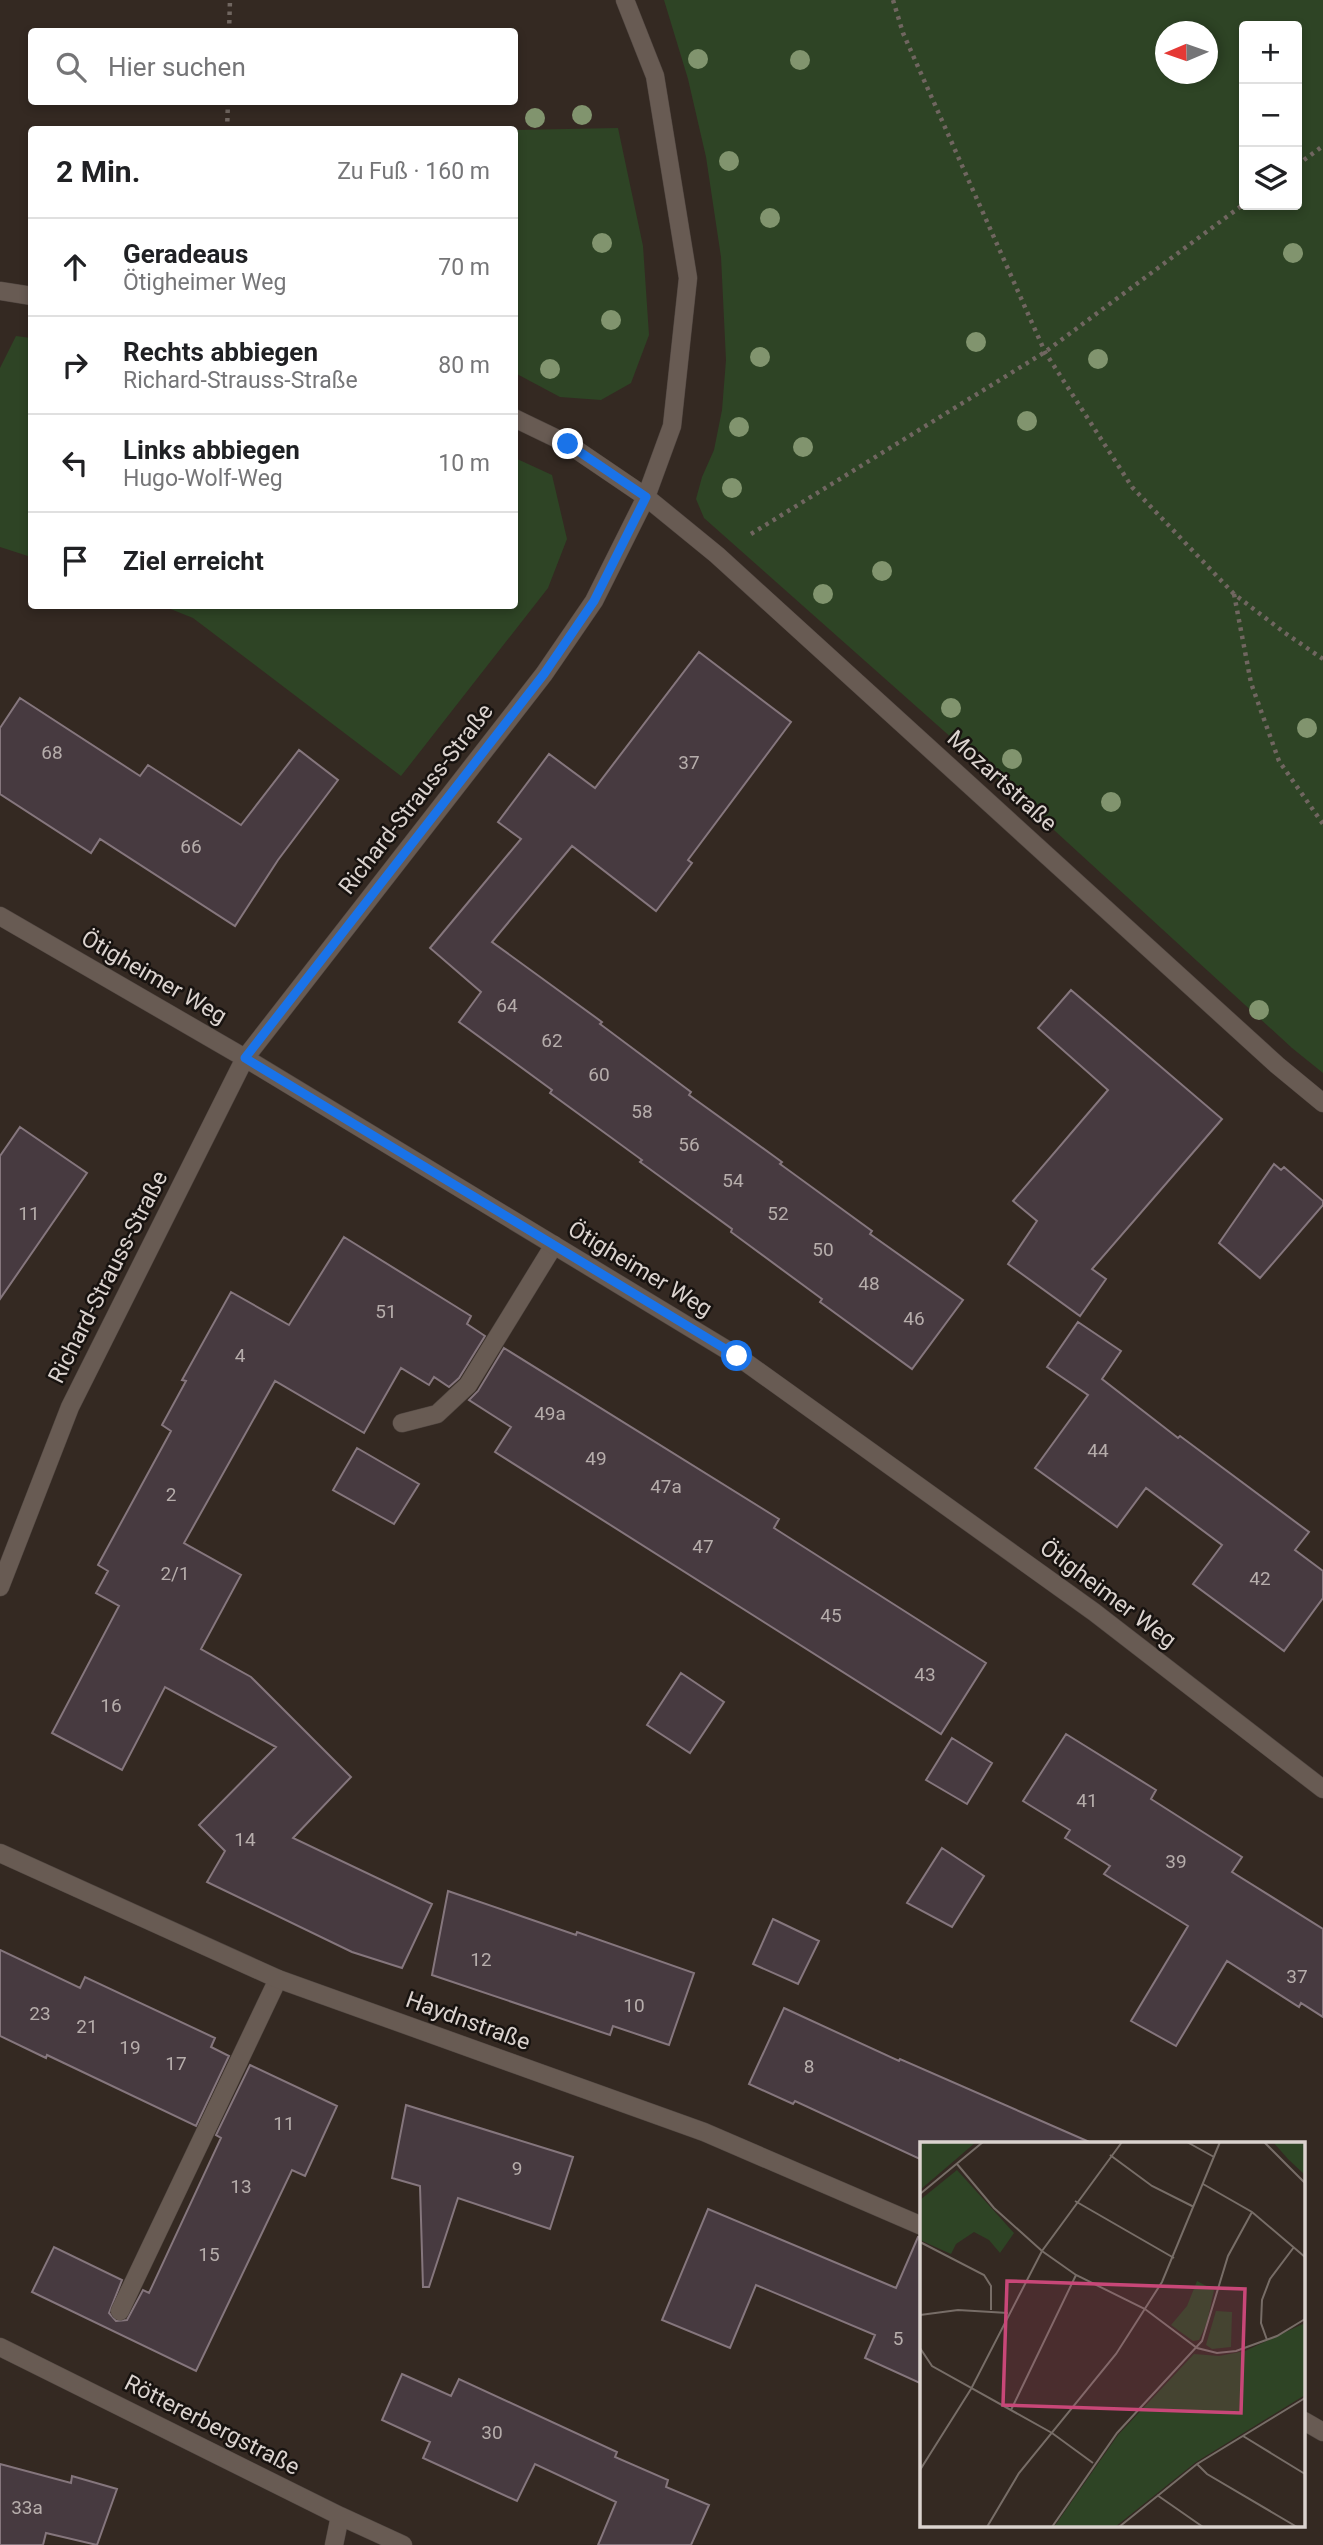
<!DOCTYPE html>
<html lang="de">
<meta charset="utf-8">
<style>
:root{--surface:#fff;--page:#f2f2f2;--text:#202124;--muted:#757577;--line:#e0e0e0}
body{margin:0;font-family:Roboto,sans-serif;background:var(--page);color:var(--text)}
.controls{position:absolute;right:21px;top:21px;display:grid;overflow:hidden;border-radius:7px;box-shadow:0 4px 10px #0003}
.controls button{width:63px;height:63px;display:grid;place-items:center;padding:0;border:0;border-bottom:2px solid var(--line);background:var(--surface);color:var(--text);font:35px sans-serif}
.compass{position:absolute;left:1155px;top:21px;width:63px;height:63px;border-radius:50%;background:var(--surface);box-shadow:0 4px 10px #0003;rotate:268deg}
.stop{position:absolute;width:21px;height:21px;margin:-16px;border:5px solid #1a73e8;border-radius:50%;background:#fff}
.stop.end{background:#1a73e8;border-color:#fff;box-shadow:0 2px 7px #0008}
.list{margin:0;padding:0;list-style:none}
h2{display:flex;justify-content:space-between;align-items:center;height:91px;margin:0;padding:0 28px;font-size:30px}
h2 small{font-size:23px;font-weight:400;color:var(--muted)}
.list li{display:grid;grid-template-columns:46px 1fr auto;gap:21px;align-items:center;box-sizing:border-box;height:98px;padding:0 28px;border-top:2px solid var(--line)}
.list b{display:block;font-size:26px;white-space:nowrap}
.list p{margin:0;font-size:23px;white-space:nowrap;color:var(--muted)}
.list em{font-size:23px;font-style:normal;color:var(--muted)}
.icon{flex:none;width:38px;height:38px;fill:none;stroke:currentColor;stroke-width:2;stroke-linecap:round;stroke-linejoin:round}
.map{position:relative;flex:none;width:1323px;height:2545px;overflow:hidden}
.search{position:absolute;background:var(--surface);box-shadow:0 4px 10px #0003;left:28px;top:28px;width:490px;height:77px;display:flex;align-items:center;gap:18px;box-sizing:border-box;padding:0 24px;border-radius:7px;color:var(--muted);font-size:26px}
.panel{position:absolute;background:var(--surface);box-shadow:0 4px 10px #0003;left:28px;top:126px;width:490px;height:483px;border-radius:7px}
.map>svg:first-child{display:block}
.green{fill:#2e4425;fill-rule:evenodd}
.building{fill:#473a40;stroke:#85767d;stroke-width:2}
.lines{fill:none;stroke-linecap:round;stroke-linejoin:round}
.service-casing{stroke:#514742;stroke-width:19}
.minor-casing{stroke:#514742;stroke-width:19}
.path{stroke:#706660;stroke-width:4.5;stroke-dasharray:3.5 5;stroke-linecap:butt}
.service{stroke:#685b53;stroke-width:18}
.minor{stroke:#685b53;stroke-width:18}
.tree{fill:#81946e}
.route{stroke:#1a73e8;stroke-width:9}
.labels{text-anchor:middle;dominant-baseline:central;stroke-width:5;stroke-linejoin:round;paint-order:stroke}
.number-label{font-size:19px;fill:#b6adab}
.street-label{font-size:23px;fill:#dbd3cf;stroke:#181310}
.inset-road{fill:none;stroke:#776d67;stroke-width:2}
.view{fill:#c84778;fill-opacity:0.15;stroke:#c84778;stroke-width:3.5}
.inset-edge{fill:none;stroke:#dbd3cf;stroke-width:3.5}
</style>
<div class="map">
<svg width="1323" height="2545" viewBox="0 0 1323 2545">
<rect width="100%" height="100%" fill="#342922"/>
<path class="green" d="M 664,0 L 1323,0 L 1323,1073 L 1292,1048 L 1007,787 L 704,518 L 696,499 L 702,477 L 714,450 L 722,410 L 726,360 L 721,257 L 706,157 L 688,79 ZM 1297,26 L 1297,205 L 1244,205 L 1244,26 ZM 1166,32 L 1208,32 L 1208,74 L 1166,74 Z
M 618,128 L 643,246 L 649,335 L 631,383 L 601,400 L 560,397 L 515,373 L 515,130 Z
M 16,336 L 31,338 L 31,557 L 0,547 L 0,368 Z
M 515,458 L 552,475 L 567,539 L 548,588 L 401,776 L 193,618 L 163,606 L 514,606 Z"/>
<path class="building" d="M 699,652 L 791,722 L 688,860 L 692,863 L 656,911 L 572,846 L 492,942 L 602,1022 L 600,1024 L 691,1092 L 689,1095 L 782,1162 L 780,1164 L 872,1231 L 870,1234 L 963,1300 L 912,1369 L 820,1302 L 822,1299 L 731,1232 L 732,1229 L 640,1162 L 642,1160 L 550,1093 L 552,1090 L 459,1022 L 481,992 L 430,948 L 521,839 L 498,822 L 549,754 L 595,788 Z
M 20,698 L 140,776 L 148,765 L 241,825 L 299,750 L 338,780 L 278,860 L 235,926 L 100,839 L 91,853 L 0,794 L 0,728 Z
M 1071,990 L 1222,1119 L 1092,1269 L 1106,1279 L 1080,1316 L 1008,1264 L 1037,1221 L 1013,1201 L 1108,1090 L 1038,1028 Z
M 20,1127 L 87,1173 L 0,1299 L 0,1156 Z
M 1274,1164 L 1281,1170 L 1284,1167 L 1323,1201 L 1323,1205 L 1260,1278 L 1219,1243 Z
M 344,1237 L 471,1316 L 467,1324 L 485,1336 L 459,1378 L 449,1387 L 434,1377 L 429,1385 L 401,1368 L 364,1433 L 275,1381 L 184,1543 L 241,1575 L 201,1649 L 251,1677 L 351,1777 L 293,1838 L 432,1904 L 402,1968 L 352,1952 L 207,1882 L 225,1851 L 199,1825 L 276,1747 L 165,1687 L 122,1770 L 52,1733 L 119,1606 L 96,1593 L 108,1571 L 98,1565 L 171,1431 L 162,1425 L 186,1381 L 182,1380 L 231,1292 L 289,1325 Z
M 1078,1322 L 1121,1351 L 1102,1379 L 1178,1438 L 1180,1436 L 1309,1532 L 1295,1550 L 1323,1571 L 1323,1598 L 1284,1651 L 1193,1584 L 1222,1545 L 1146,1488 L 1117,1527 L 1035,1468 L 1088,1395 L 1047,1367 Z
M 504,1348 L 779,1519 L 774,1528 L 986,1663 L 941,1734 L 495,1452 L 511,1427 L 469,1400 L 478,1391 Z
M 357,1448 L 419,1484 L 394,1524 L 333,1490 Z
M 681,1673 L 724,1702 L 690,1753 L 647,1725 Z
M 1066,1734 L 1156,1790 L 1151,1799 L 1242,1857 L 1232,1872 L 1323,1929 L 1323,2017 L 1301,2003 L 1299,2007 L 1227,1961 L 1176,2046 L 1131,2021 L 1188,1926 L 1104,1874 L 1110,1866 L 1065,1838 L 1070,1830 L 1023,1801 Z
M 952,1738 L 992,1763 L 967,1804 L 926,1780 Z
M 942,1848 L 984,1876 L 952,1927 L 907,1903 Z
M 448,1891 L 576,1935 L 577,1932 L 694,1973 L 669,2045 L 613,2026 L 610,2035 L 432,1975 Z
M 773,1919 L 819,1941 L 798,1984 L 753,1964 Z
M 0,1950 L 80,1988 L 85,1977 L 215,2038 L 211,2047 L 229,2056 L 196,2126 L 47,2055 L 46,2058 L 0,2036 Z
M 784,2008 L 899,2061 L 900,2059 L 1094,2144 L 922,2144 L 922,2160 L 795,2101 L 793,2104 L 749,2084 Z
M 250,2065 L 337,2106 L 305,2176 L 292,2170 L 196,2371 L 32,2292 L 54,2247 L 122,2280 L 109,2313 L 116,2321 L 127,2320 L 143,2290 L 149,2293 L 221,2138 L 216,2135 Z
M 406,2105 L 573,2157 L 550,2229 L 458,2198 L 429,2287 L 423,2287 L 420,2186 L 392,2178 Z
M 708,2209 L 896,2288 L 918,2237 L 922,2237 L 922,2384 L 865,2358 L 875,2335 L 756,2285 L 730,2348 L 662,2320 Z
M 402,2374 L 451,2396 L 459,2379 L 617,2452 L 615,2457 L 668,2480 L 666,2487 L 709,2505 L 691,2545 L 598,2545 L 616,2502 L 535,2464 L 517,2501 L 423,2458 L 430,2442 L 382,2420 Z
M 0,2464 L 71,2483 L 72,2476 L 117,2489 L 97,2545 L 46,2533 L 43,2545 L 0,2545 Z"/>
<g class="lines">
<defs>
<path id="service" d="M 402,1423 L 437,1414 L 468,1385 L 554,1245
M 120,2311 L 278,1979"/>
<path id="minor" d="M 0,291 L 32,296
M 514,418 L 568,444 L 646,497 L 717,555 L 1277,1065 L 1323,1103
M 0,916 L 245,1058 L 737,1356 L 1094,1612 L 1323,1789
M 0,1587 L 70,1407 L 245,1058 L 544,674 L 594,601 L 646,497 L 672,426 L 688,278 L 655,76 L 625,0
M 0,1853 L 278,1979 L 704,2132 L 922,2226
M 0,2347 L 340,2516 L 403,2545
M 1304,2421 L 1323,2432
M 334,2545 L 340,2516"/>
</defs>
<use href="#service" class="service-casing"/>
<use href="#minor" class="minor-casing"/>
<path class="path" d="M 893,0 L 903,33 L 1045,352 L 1132,487 L 1234,594 L 1285,633 L 1323,659
M 229,32 L 230,0
M 227,130 L 228,102
M 1297,165 L 1323,146
M 751,534 L 1045,352 L 1244,204
M 1234,594 L 1251,683 L 1279,761 L 1323,824"/>
<use href="#service" class="service"/>
<use href="#minor" class="minor"/>
</g>
<g class="tree">
<circle cx="698" cy="59" r="10"/>
<circle cx="800" cy="60" r="10"/>
<circle cx="582" cy="115" r="10"/>
<circle cx="535" cy="118" r="10"/>
<circle cx="729" cy="161" r="10"/>
<circle cx="770" cy="218" r="10"/>
<circle cx="602" cy="243" r="10"/>
<circle cx="1293" cy="253" r="10"/>
<circle cx="611" cy="320" r="10"/>
<circle cx="976" cy="342" r="10"/>
<circle cx="760" cy="357" r="10"/>
<circle cx="1098" cy="359" r="10"/>
<circle cx="550" cy="369" r="10"/>
<circle cx="1027" cy="421" r="10"/>
<circle cx="739" cy="427" r="10"/>
<circle cx="803" cy="447" r="10"/>
<circle cx="732" cy="488" r="10"/>
<circle cx="882" cy="571" r="10"/>
<circle cx="823" cy="594" r="10"/>
<circle cx="951" cy="708" r="10"/>
<circle cx="1307" cy="728" r="10"/>
<circle cx="1012" cy="759" r="10"/>
<circle cx="1111" cy="802" r="10"/>
<circle cx="1259" cy="1010" r="10"/>
</g>
<g class="lines">
<path class="route" d="M 568,444 L 646,497 L 594,601 L 544,674 L 245,1058 L 737,1356"/>
</g>
<g class="labels">
<g class="number-label">
<text x="52" y="752">68</text>
<text x="689" y="762">37</text>
<text x="191" y="846">66</text>
<text x="507" y="1005">64</text>
<text x="552" y="1040">62</text>
<text x="599" y="1074">60</text>
<text x="642" y="1111">58</text>
<text x="689" y="1144">56</text>
<text x="733" y="1180">54</text>
<text x="29" y="1213">11</text>
<text x="778" y="1213">52</text>
<text x="823" y="1249">50</text>
<text x="869" y="1283">48</text>
<text x="386" y="1311">51</text>
<text x="914" y="1318">46</text>
<text x="240" y="1355">4</text>
<text x="550" y="1413">49a</text>
<text x="1098" y="1450">44</text>
<text x="596" y="1458">49</text>
<text x="666" y="1486">47a</text>
<text x="171" y="1494">2</text>
<text x="703" y="1546">47</text>
<text x="175" y="1573">2/1</text>
<text x="1260" y="1578">42</text>
<text x="831" y="1615">45</text>
<text x="925" y="1674">43</text>
<text x="111" y="1705">16</text>
<text x="1087" y="1800">41</text>
<text x="245" y="1839">14</text>
<text x="1176" y="1861">39</text>
<text x="481" y="1959">12</text>
<text x="1297" y="1976">37</text>
<text x="634" y="2005">10</text>
<text x="40" y="2013">23</text>
<text x="87" y="2026">21</text>
<text x="130" y="2047">19</text>
<text x="176" y="2063">17</text>
<text x="809" y="2066">8</text>
<text x="284" y="2123">11</text>
<text x="517" y="2168">9</text>
<text x="241" y="2186">13</text>
<text x="209" y="2254">15</text>
<text x="898" y="2338">5</text>
<text x="492" y="2432">30</text>
<text x="27" y="2507">33a</text>
</g>
<g class="street-label">
<text transform="translate(1002 781) rotate(42)">Mozartstraße</text>
<text transform="translate(416 799) rotate(-52)">Richard-Strauss-Straße</text>
<text transform="translate(154 977) rotate(30)">Ötigheimer Weg</text>
<text transform="translate(640 1269) rotate(31)">Ötigheimer Weg</text>
<text transform="translate(108 1277) rotate(-63)">Richard-Strauss-Straße</text>
<text transform="translate(1108 1594) rotate(37)">Ötigheimer Weg</text>
<text transform="translate(468 2021) rotate(20)">Haydnstraße</text>
<text transform="translate(212 2425) rotate(27)">Röttererbergstraße</text>
</g>
</g>
<g transform="translate(920 2142)">
<rect width="385" height="385" fill="#342922"/>
<path d="M 0,0 L 56,0 L 0,48 ZM 353,0 L 385,0 L 385,33 L 368,17 ZM 37,28 L 94,91 L 80,111 L 69,98 L 54,90 L 36,102 L 31,112 L 0,98 L 0,58 ZM 277,139 L 294,148 L 287,181 L 279,198 L 273,199 L 251,183 L 267,164 ZM 296,169 L 312,170 L 311,205 L 292,207 L 286,203 ZM 385,181 L 385,253 L 276,320 L 195,385 L 134,385 L 198,293 L 274,212 L 299,214 L 325,209 Z" fill="#2e4425"/>
<path class="inset-road" d="M 267,0 L 294,15M 344,0 L 385,41M 190,13 L 232,44 L 274,65M 37,22 L 74,66 L 122,109 L 156,133 L 225,167 L 277,206 L 297,211 L 316,209 L 357,194 L 385,177M 283,42 L 332,70 L 385,115M 0,52 L 63,0M 155,59 L 254,116M 0,100 L 64,133 L 71,144 L 71,168M 0,173 L 38,168 L 88,171M 347,198 L 341,181 L 342,158 L 350,137 L 374,105M 0,206 L 12,224 L 132,291 L 173,321M 91,268 L 156,133M 323,294 L 385,332M 277,322 L 287,332 L 377,385M 0,328 L 51,247 L 122,109 L 202,0M 237,353 L 283,385M 67,385 L 99,331 L 196,212 L 242,140 L 300,0M 132,385 L 197,291 L 282,199 L 308,114 L 332,70M 199,385 L 277,322 L 385,256"/>
<path class="view" d="M 87,139 L 325,147 L 321,271 L 83,263 Z"/>
<rect width="385" height="385" class="inset-edge"/>
</g>
</svg>
<div class="controls">
<button>+</button>
<button>−</button>
<button><svg class="icon" aria-label="layers" viewBox="0 0 24 24"><path d="M12 4l9 5-9 5-9-5zM3 14l9 5 9-5"/></svg></button>
</div>
<svg class="compass" viewBox="-18 -18 36 36"><path d="M0-13l5 13h-10z" fill="#e53935"/><path d="M0 13l5-13h-10z" fill="#757577"/></svg>
<div class="stop" style="left:737px;top:1356px"></div>
<div class="stop end" style="left:568px;top:444px"></div>
<div class="search"><svg class="icon" aria-label="search" viewBox="0 0 24 24"><circle cx="10" cy="10" r="6"/><path d="M15 15l6 6"/></svg>Hier suchen</div>
<section class="panel">
<h2>2 Min.<small>Zu Fuß · 160 m</small></h2>
<ul class="list">
<li><svg class="icon" aria-label="ahead" viewBox="0 0 24 24"><path d="M12 20V5M6 11l6-6 6 6"/></svg><div><b>Geradeaus</b><p>Ötigheimer Weg</p></div><em>70 m</em></li>
<li><svg class="icon" aria-label="right" viewBox="0 0 24 24"><path d="M7 20v-9h11M14 6l5 5-5 5"/></svg><div><b>Rechts abbiegen</b><p>Richard-Strauss-Straße</p></div><em>80 m</em></li>
<li><svg class="icon" aria-label="left" viewBox="0 0 24 24"><path d="M17 20v-9H6M10 6l-5 5 5 5"/></svg><div><b>Links abbiegen</b><p>Hugo-Wolf-Weg</p></div><em>10 m</em></li>
<li><svg class="icon" aria-label="arrive" viewBox="0 0 24 24"><path d="M6 21V4h12l-3 4 3 4H6"/></svg><div><b>Ziel erreicht</b></div></li>
</ul>
</section>
</div>
